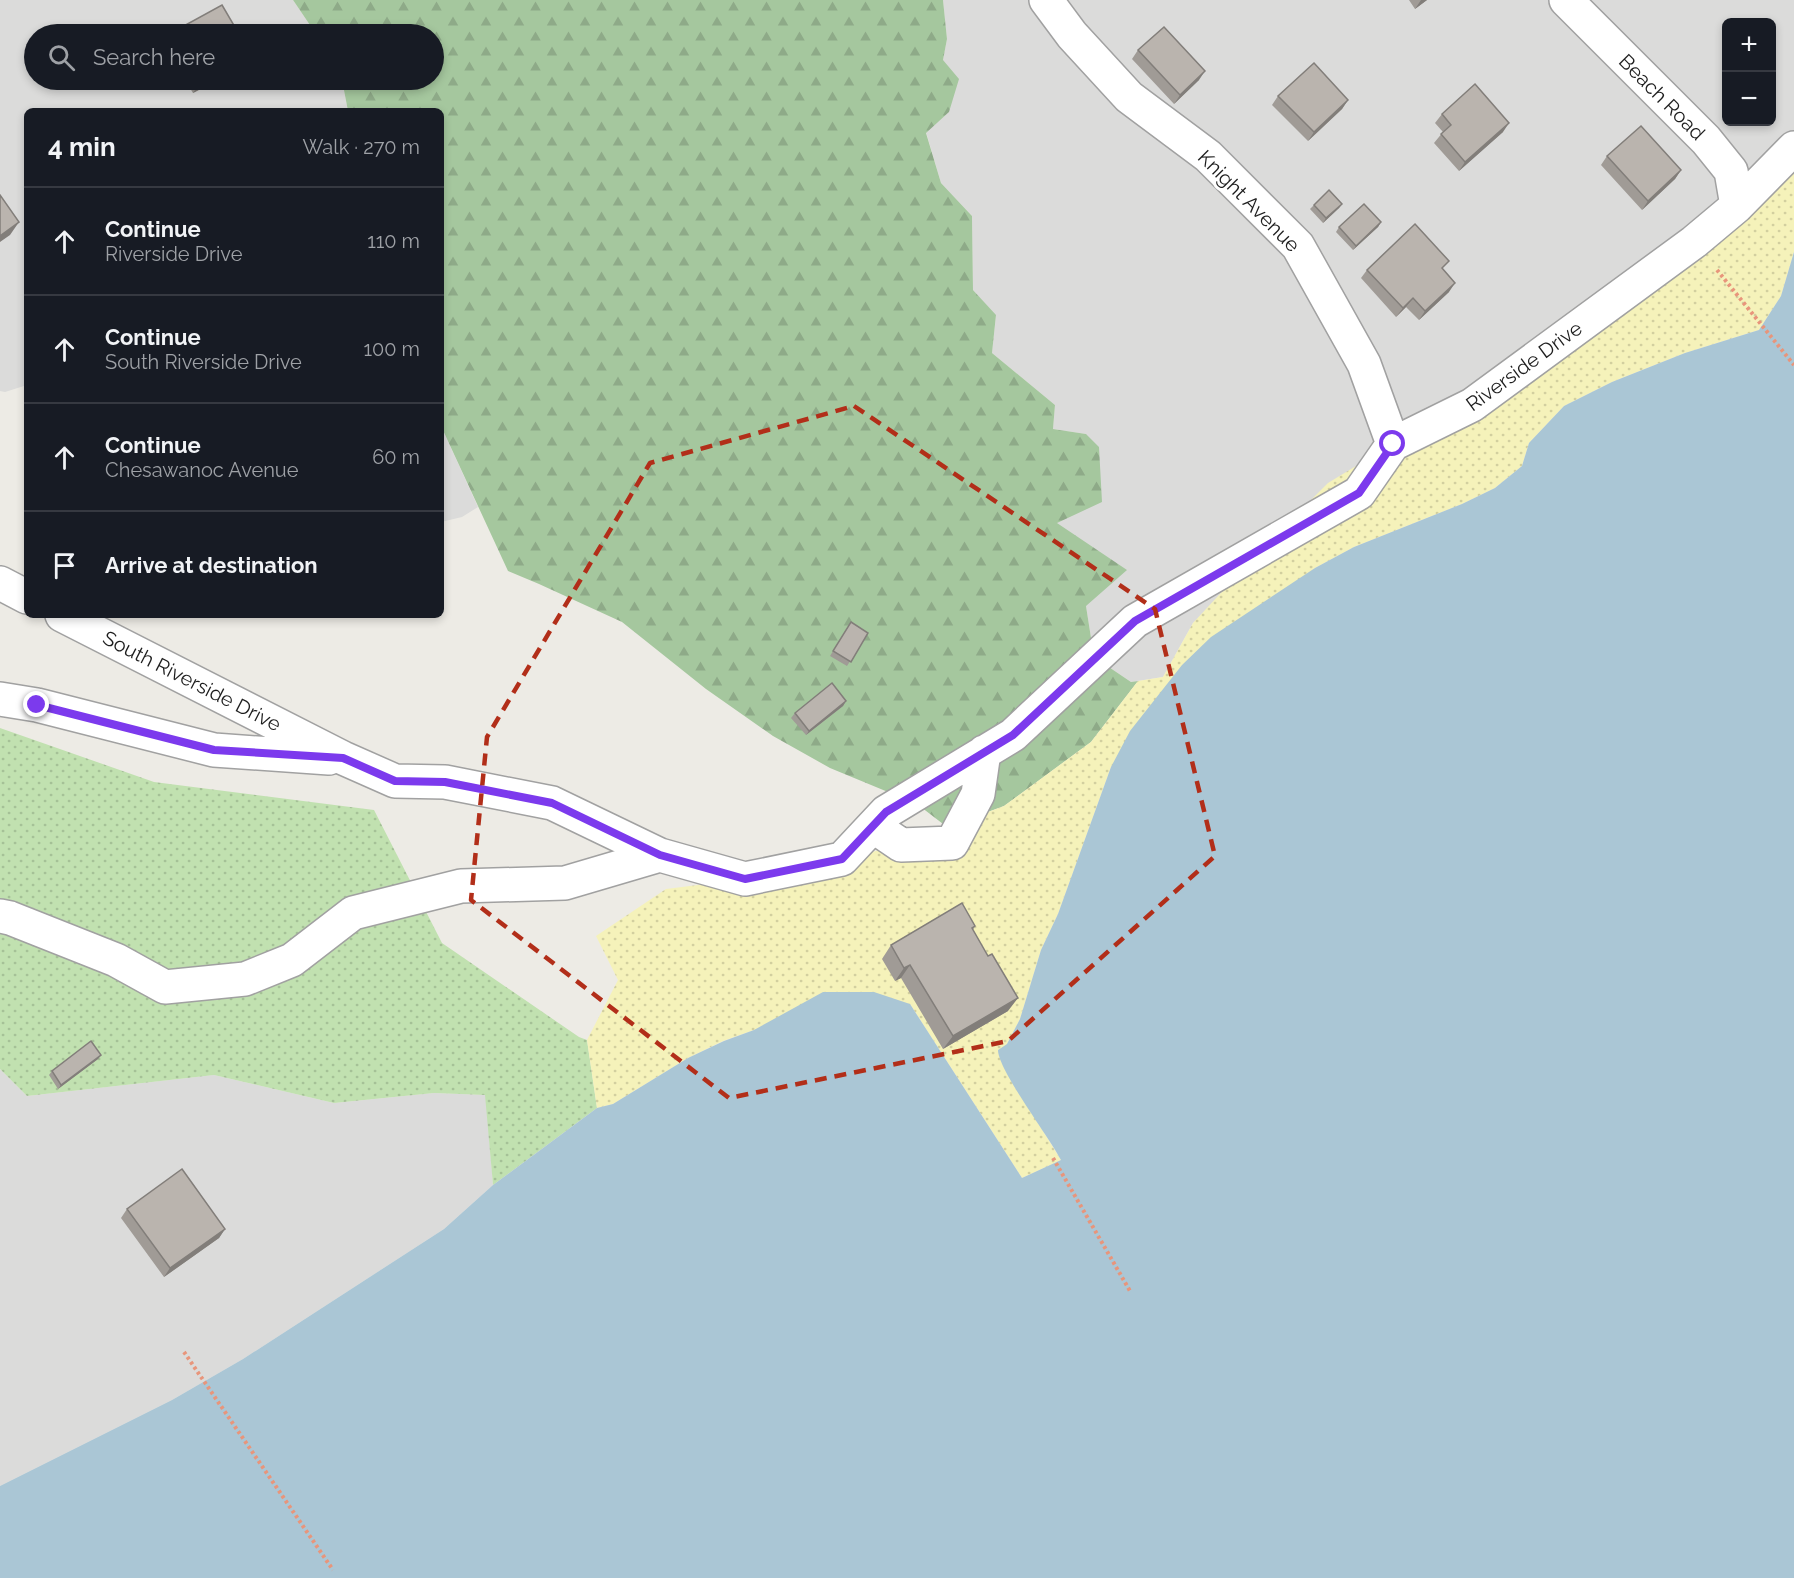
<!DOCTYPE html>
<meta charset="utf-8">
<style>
:root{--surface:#171b24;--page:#242831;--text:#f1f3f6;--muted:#9ea1a6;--line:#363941}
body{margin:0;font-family:Raleway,sans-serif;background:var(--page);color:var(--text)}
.controls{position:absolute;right:18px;top:18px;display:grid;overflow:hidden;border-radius:9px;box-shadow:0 3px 9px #0003}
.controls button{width:54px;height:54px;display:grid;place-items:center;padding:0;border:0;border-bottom:2px solid var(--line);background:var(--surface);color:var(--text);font:30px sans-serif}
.stop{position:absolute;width:18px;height:18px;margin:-14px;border:4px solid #7c3aed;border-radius:50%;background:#fff}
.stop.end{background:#7c3aed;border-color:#fff;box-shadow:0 2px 6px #0008}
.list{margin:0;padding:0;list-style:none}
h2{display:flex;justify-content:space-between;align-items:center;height:78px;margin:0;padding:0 24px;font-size:26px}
h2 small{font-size:20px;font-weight:400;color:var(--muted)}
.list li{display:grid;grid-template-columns:39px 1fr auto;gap:18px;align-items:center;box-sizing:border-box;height:108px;padding:0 24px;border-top:2px solid var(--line)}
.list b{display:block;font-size:22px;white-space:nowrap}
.list p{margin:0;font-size:20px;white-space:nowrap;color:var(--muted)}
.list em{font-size:20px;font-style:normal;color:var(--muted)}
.icon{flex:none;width:33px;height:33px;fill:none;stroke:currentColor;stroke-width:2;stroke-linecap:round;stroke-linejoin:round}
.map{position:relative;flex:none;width:1794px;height:1578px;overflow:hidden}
.search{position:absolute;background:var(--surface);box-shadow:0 3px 9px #0003;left:24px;top:24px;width:420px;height:66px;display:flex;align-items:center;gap:15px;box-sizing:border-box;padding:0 21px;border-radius:33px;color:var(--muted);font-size:22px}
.panel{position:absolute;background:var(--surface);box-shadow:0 3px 9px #0003;left:24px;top:108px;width:420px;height:510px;border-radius:9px}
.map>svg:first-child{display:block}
.residential{fill:#dbdbda;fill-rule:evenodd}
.grass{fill:url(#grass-dots)}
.forest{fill:url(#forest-firs)}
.sand{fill:url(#sand-dots)}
.water{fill:#aac6d5}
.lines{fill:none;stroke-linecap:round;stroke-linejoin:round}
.minor-casing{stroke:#a1a1a1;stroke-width:36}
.path{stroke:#e8957b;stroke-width:4;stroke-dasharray:3 3;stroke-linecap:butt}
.minor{stroke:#fff;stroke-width:33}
.wall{fill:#a09b96}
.shaded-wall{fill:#827e7a}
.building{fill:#bab4ae;stroke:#827e7a;stroke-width:1.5}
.route{stroke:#7c3aed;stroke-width:8}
.marked{fill:none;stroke:#b22e19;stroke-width:4.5;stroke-dasharray:12 8;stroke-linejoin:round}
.labels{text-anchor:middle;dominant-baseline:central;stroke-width:6;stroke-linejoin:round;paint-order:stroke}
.street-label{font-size:20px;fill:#1d1d1d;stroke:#fff}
</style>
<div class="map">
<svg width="1794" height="1578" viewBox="0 0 1794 1578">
<defs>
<pattern id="grass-dots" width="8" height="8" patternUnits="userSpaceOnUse" patternTransform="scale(1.5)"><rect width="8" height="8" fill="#c1e1b0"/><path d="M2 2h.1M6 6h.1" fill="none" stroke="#a5c197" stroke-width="1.8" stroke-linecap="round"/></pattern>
<pattern id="forest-firs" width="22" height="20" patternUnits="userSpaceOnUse" patternTransform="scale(1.5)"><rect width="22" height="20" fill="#a5c79e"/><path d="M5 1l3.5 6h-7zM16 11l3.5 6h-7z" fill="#8eaa88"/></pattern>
<pattern id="sand-dots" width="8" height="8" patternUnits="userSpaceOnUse" patternTransform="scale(1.5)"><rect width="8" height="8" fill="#f5f2ba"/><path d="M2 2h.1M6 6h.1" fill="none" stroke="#d2cf9f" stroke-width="1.8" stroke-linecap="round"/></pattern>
</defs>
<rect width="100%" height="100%" fill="#edebe5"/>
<path class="residential" d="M 0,0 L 293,0 L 316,34 L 34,34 L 34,80 L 342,80 L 348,111 L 27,111 L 27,385 L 5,392 L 0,391 Z
M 943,0 L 1794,0 L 1794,150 L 1193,623 L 1163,677 L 1131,682 L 1094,657 L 1086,606 L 1057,523 L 1086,434 L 1053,429 L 1055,405 L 992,353 L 996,316 L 973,290 L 972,216 L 941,183 L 926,132 L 949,112 L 943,60 L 947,39 ZM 1726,22 L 1772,22 L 1772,122 L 1726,122 Z
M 441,426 L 478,507 L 462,517 L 441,522 Z
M 0,1069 L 27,1096 L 214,1075 L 334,1103 L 434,1093 L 486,1095 L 493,1185 L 444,1229 L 243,1359 L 172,1400 L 0,1486 Z"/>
<path class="grass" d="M 0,728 L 154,782 L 374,810 L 442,943 L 579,1037 L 587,1040 L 597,1108 L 493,1185 L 485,1095 L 434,1093 L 334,1103 L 214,1075 L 27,1096 L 0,1069 Z"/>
<path class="forest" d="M 293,0 L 943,0 L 947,39 L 943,60 L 959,79 L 949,112 L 926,133 L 941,183 L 972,216 L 973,290 L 996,315 L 992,353 L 1055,405 L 1053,429 L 1086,434 L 1099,447 L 1102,502 L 1057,523 L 1127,570 L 1086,606 L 1094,657 L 1131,682 L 1138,681 L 1091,742 L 1004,806 L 947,827 L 917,804 L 830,768 L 773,736 L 706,689 L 622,622 L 539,584 L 508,571 L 441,426 L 441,111 L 348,111 L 342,80 L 434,80 L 434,34 L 316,34 Z"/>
<path class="sand" d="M 1794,150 L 1794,252 L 1781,296 L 1759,330 L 1685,353 L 1612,382 L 1564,406 L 1529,443 L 1522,466 L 1495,488 L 1462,504 L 1354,547 L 1315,568 L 1111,767 L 1058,914 L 1041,950 L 1020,1019 L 1007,1044 L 1007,1073 L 1061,1160 L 1022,1178 L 910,1004 L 754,1030 L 723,1041 L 688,1058 L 613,1104 L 597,1108 L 587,1040 L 618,980 L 596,936 L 666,889 L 771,876 L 901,845 L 1004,806 L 1091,742 L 1138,681 L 1163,677 L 1193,623 L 1256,555 L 1328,483 L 1501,378 Z"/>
<path class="water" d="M 1794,252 L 1794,1578 L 0,1578 L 0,1486 L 172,1400 L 243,1359 L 444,1229 L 493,1185 L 597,1108 L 613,1104 L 688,1058 L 724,1041 L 754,1030 L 823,992 L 874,992 L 910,1004 L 1022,1178 L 1061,1160 C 1050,1138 998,1070 998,1050 L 1007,1044 L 1020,1019 L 1041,950 L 1058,914 L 1111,767 L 1130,731 L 1182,665 L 1211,637 L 1315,568 L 1354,547 L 1462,504 L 1495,488 L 1522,466 L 1529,443 L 1564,406 L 1612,382 L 1685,353 L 1759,330 L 1781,296 Z"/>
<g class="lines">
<defs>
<path id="minor" d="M 1046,0 L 1072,35 L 1129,97 L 1208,156 L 1298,246 L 1364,364 L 1393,444
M 1566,0 L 1706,140 L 1731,171 L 1737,206
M 0,583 L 27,597
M 62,615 L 343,758 L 395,781 L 445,782 L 552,803 L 660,855 L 745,879 L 842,859 L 886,812 L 1013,735 L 1135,621 L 1359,493 L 1393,444 L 1472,405 L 1694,242 L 1737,206 L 1794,148
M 0,699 L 37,705 L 214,750 L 329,758
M 873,826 L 901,845 L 952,843 L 978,794 L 984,752
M 0,916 L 10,918 L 116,960 L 165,987 L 245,979 L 292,960 L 353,913 L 461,886 L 565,883 L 660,855"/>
</defs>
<use href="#minor" class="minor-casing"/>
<path class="path" d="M 1717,270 L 1794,365
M 1053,1158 L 1130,1291
M 184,1352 L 333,1570"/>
<use href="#minor" class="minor"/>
</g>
<path class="wall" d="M 1409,0 L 1427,0 L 1415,9 Z
M 1138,50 L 1199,80 L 1174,104 L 1132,59 Z
M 185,80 L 218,80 L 193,93 Z
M 1278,96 L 1348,100 L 1342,109 L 1308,141 L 1272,105 Z
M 1442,114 L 1503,132 L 1459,171 L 1434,143 L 1443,132 L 1435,123 Z
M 1607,156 L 1681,170 L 1675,179 L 1642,210 L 1601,165 Z
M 1342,204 L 1339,208 L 1323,223 L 1310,209 L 1314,205 Z
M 1381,222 L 1378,227 L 1353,250 L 1336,232 L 1339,227 Z
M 1367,270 L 1443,270 L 1449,292 L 1419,320 L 1406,307 L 1396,317 L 1361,278 Z
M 851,622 L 868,633 L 847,666 L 830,656 Z
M 846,701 L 843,706 L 806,735 L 791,718 L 795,713 Z
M 975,926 L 973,930 L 1008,1011 L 943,1049 L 901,978 L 895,981 L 882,959 L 891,945 Z
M 101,1055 L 98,1059 L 58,1089 L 49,1075 L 52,1071 Z
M 127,1209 L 225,1229 L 219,1238 L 164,1277 L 121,1218 Z"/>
<path class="shaded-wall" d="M 1421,0 L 1427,0 L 1415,9 Z
M 1205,71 L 1199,80 L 1174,104 L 1180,95 Z
M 208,80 L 218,80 L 193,93 L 199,84 Z
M 1348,100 L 1342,109 L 1308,141 L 1314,132 Z
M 1509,123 L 1503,132 L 1459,171 L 1465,162 Z
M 1681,170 L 1675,179 L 1642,210 L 1648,201 Z
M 1342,204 L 1339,208 L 1323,223 L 1326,218 Z
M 19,222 L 10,235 L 0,242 L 0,236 Z
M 1381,222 L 1378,227 L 1353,250 L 1356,246 Z
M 1455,283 L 1449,292 L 1419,320 L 1425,311 Z
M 1413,298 L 1406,307 L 1396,317 L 1403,308 Z
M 846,701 L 843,706 L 806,735 L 809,731 Z
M 910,965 L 901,978 L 895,981 L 904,968 Z
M 1018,998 L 1008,1011 L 943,1049 L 953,1036 Z
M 101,1055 L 98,1059 L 58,1089 L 61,1085 Z
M 225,1229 L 219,1238 L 164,1277 L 170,1268 Z"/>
<path class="building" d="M 222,5 L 239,34 L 171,34 L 171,33 Z
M 1164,27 L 1205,71 L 1180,95 L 1138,50 Z
M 1314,63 L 1348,100 L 1314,132 L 1278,96 Z
M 196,80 L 208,80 L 199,84 Z
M 1475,84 L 1509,123 L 1465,162 L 1441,134 L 1451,125 L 1442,114 Z
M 1641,126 L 1681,170 L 1648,201 L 1607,156 Z
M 1329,190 L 1342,204 L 1326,218 L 1314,205 Z
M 0,195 L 19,222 L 0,236 Z
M 1364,204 L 1381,222 L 1356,246 L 1339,227 Z
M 1415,224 L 1449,261 L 1442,268 L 1455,283 L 1425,311 L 1413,298 L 1403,308 L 1367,270 Z
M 851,622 L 868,633 L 851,662 L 833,651 Z
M 832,683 L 846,701 L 809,731 L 795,713 Z
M 962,903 L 975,926 L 972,928 L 988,956 L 992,954 L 1018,998 L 953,1036 L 910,965 L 904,968 L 891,945 Z
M 91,1041 L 101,1055 L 61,1085 L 52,1071 Z
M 182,1169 L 225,1229 L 170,1268 L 127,1209 Z"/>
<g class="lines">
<path class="route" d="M 37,705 L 214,750 L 343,758 L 395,781 L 445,782 L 552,803 L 660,855 L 745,879 L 842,859 L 886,812 L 1013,735 L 1135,621 L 1359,493 L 1393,444"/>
</g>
<path class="marked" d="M 854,406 L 1155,609 L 1215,856 L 1008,1041 L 729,1098 L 471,900 L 487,737 L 650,463 Z"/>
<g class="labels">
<g class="street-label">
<text transform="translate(1662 97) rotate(45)">Beach Road</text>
<text transform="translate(1249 201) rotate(45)">Knight Avenue</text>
<text transform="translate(1524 366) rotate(-36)">Riverside Drive</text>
<text transform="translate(192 681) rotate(27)">South Riverside Drive</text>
</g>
</g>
</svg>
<div class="controls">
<button>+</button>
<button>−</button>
</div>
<div class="stop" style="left:1393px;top:444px"></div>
<div class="stop end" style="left:37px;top:705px"></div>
<div class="search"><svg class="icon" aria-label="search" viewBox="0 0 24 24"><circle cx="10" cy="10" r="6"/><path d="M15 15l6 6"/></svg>Search here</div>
<section class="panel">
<h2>4 min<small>Walk · 270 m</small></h2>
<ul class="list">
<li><svg class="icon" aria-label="ahead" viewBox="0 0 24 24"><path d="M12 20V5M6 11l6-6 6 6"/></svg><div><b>Continue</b><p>Riverside Drive</p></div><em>110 m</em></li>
<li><svg class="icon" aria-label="ahead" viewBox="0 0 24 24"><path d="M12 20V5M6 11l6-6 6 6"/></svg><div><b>Continue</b><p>South Riverside Drive</p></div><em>100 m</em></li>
<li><svg class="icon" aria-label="ahead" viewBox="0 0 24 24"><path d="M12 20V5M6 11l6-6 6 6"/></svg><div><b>Continue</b><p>Chesawanoc Avenue</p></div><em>60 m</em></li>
<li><svg class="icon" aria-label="arrive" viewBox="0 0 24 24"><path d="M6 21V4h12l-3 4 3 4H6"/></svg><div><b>Arrive at destination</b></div></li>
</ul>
</section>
</div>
